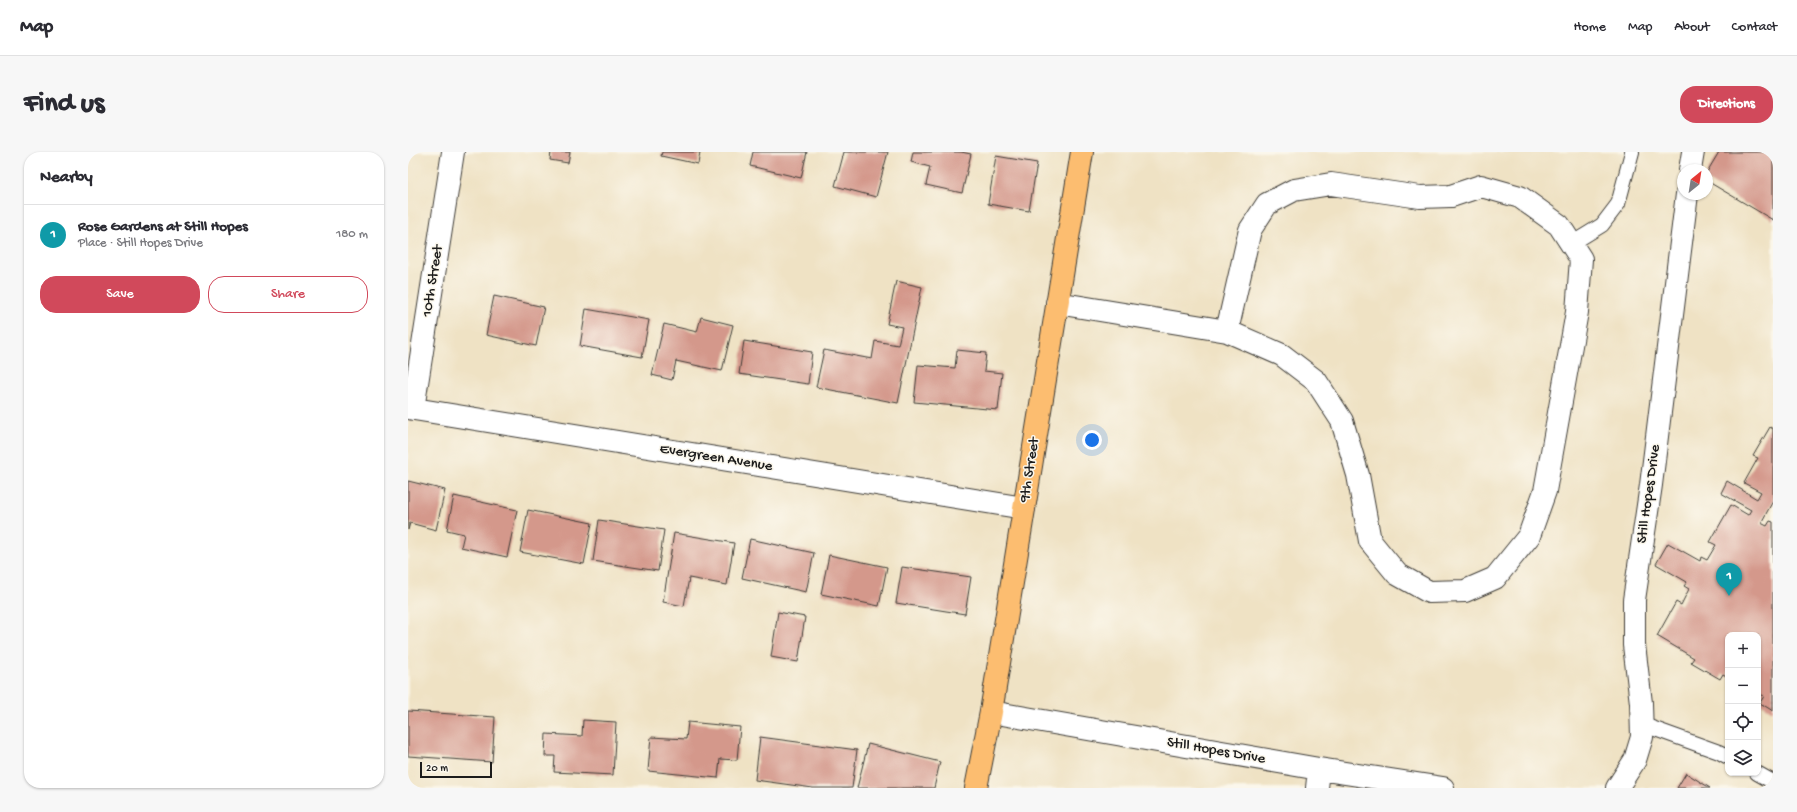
<!DOCTYPE html>
<meta charset="utf-8">
<style>
:root{--surface:#fff;--page:#f7f7f7;--text:#2b2b33;--muted:#7c7c81;--line:#e1e1e2;--accent:#d1495b}
body{margin:0;font-family:"Gochi Hand",sans-serif;background:var(--page);color:var(--text)}
.controls{position:absolute;right:12px;bottom:12px;display:grid;overflow:hidden;border-radius:8px;box-shadow:0 1px 3px #0004}
.controls button{width:36px;height:36px;display:grid;place-items:center;padding:0;border:0;border-bottom:1px solid var(--line);background:var(--surface);color:var(--text);font:20px sans-serif}
.compass{position:absolute;left:1269px;top:12px;width:36px;height:36px;border-radius:50%;background:var(--surface);box-shadow:0 1px 3px #0004;rotate:30deg}
.scale{position:absolute;left:12px;bottom:10px;width:72px;box-sizing:border-box;padding-left:4px;border:2px solid #1c1c1c;border-top:0;font-size:11px;line-height:14px;white-space:nowrap;color:#1c1c1c;-webkit-text-stroke:3px #fbf7ec;paint-order:stroke}
.you{position:absolute;left:684px;top:288px;width:14px;height:14px;margin:-10px;border:3px solid #fff;border-radius:50%;background:#1a73e8;box-shadow:0 0 0 6px #1a73e833}
.badge{display:grid;place-items:center;width:26px;height:26px;border-radius:50%;background:var(--accent);color:#fff;font-size:13px;font-weight:700}
.pin{position:absolute;translate:-50% -33px;filter:drop-shadow(0 1px 2px #0008)}
.pin::after{content:'';position:absolute;top:21px;width:14px;height:12px;background:inherit;clip-path:polygon(0 0,100% 0,50% 100%)}
.list{margin:0;padding:0;list-style:none}
h2{display:flex;justify-content:space-between;align-items:center;height:52px;margin:0;padding:0 16px;font-size:17px}
h2 small{font-size:13px;font-weight:400;color:var(--muted)}
.list li{display:grid;grid-template-columns:26px 1fr auto;gap:12px;align-items:center;box-sizing:border-box;height:60px;padding:0 16px;border-top:1px solid var(--line)}
.list b{display:block;font-size:15px;white-space:nowrap}
.list p{margin:0;font-size:13px;white-space:nowrap;color:var(--muted)}
.list em{font-size:13px;font-style:normal;color:var(--muted)}
.actions{display:flex;gap:8px;padding:12px 16px}
.actions a{flex:1;padding:9px 0;border:1px solid var(--accent);border-radius:16px;text-align:center;font-size:14px;color:var(--accent)}
.actions .main{background:var(--accent);color:#fff}
.icon{flex:none;width:22px;height:22px;fill:none;stroke:currentColor;stroke-width:2;stroke-linecap:round;stroke-linejoin:round}
.map{position:relative;flex:none;width:1365px;height:636px;overflow:hidden;border-radius:16px}
header{display:flex;align-items:center;gap:24px;box-sizing:border-box;height:56px;padding:0 20px;background:var(--surface);border-bottom:1px solid var(--line)}
header strong{font-size:19px}
nav{display:flex;gap:22px;margin-inline-start:auto;font-size:14px}
.intro{display:flex;align-items:center;justify-content:space-between;box-sizing:border-box;height:96px;padding:0 24px}
h1{margin:0;font-size:28px}
.button{padding:10px 18px;border-radius:16px;background:var(--accent);color:#fff;font-size:14px;font-weight:700}
main{display:flex;gap:24px;padding:0 24px}
aside{flex:1;background:var(--surface);border-radius:16px;box-shadow:0 1px 3px #0004}
.map>svg:first-child{display:block}
.building{fill:#d4988b}
.lines{fill:none;stroke-linecap:round;stroke-linejoin:round}
.lane-casing{stroke:#3c3a35;stroke-width:16}
.street-casing{stroke:#3c3a35;stroke-width:24}
.primary-casing{stroke:#3c3a35;stroke-width:24}
.lane{stroke:#fff;stroke-width:14}
.street{stroke:#fff;stroke-width:22}
.primary{stroke:#fcbd6f;stroke-width:22}
.labels{text-anchor:middle;dominant-baseline:central;stroke-width:3;stroke-linejoin:round;paint-order:stroke}
.street-label{font-size:15px;fill:#1c1c1c;stroke:#fbf7ec}
</style>
<header>
<strong>Map</strong>
<nav><a>Home</a><a>Map</a><a>About</a><a>Contact</a></nav>
</header>
<div class="intro"><h1>Find us</h1><a class="button">Directions</a></div>
<main>
<aside>
<h2>Nearby<small></small></h2>
<ul class="list">
<li><span class="badge" style="background:#0f9aa8">1</span><div><b>Rose Gardens at Still Hopes</b><p>Place · Still Hopes Drive</p></div><em>180 m</em></li>
</ul>
<div class="actions"><a class="main">Save</a><a>Share</a></div>
</aside>
<div class="map">
<svg width="1365" height="636" viewBox="0 0 1365 636">
<rect width="100%" height="100%" fill="#fbf7ec"/>
<filter id="ink" filterUnits="userSpaceOnUse"><feTurbulence type="fractalNoise" baseFrequency=".025" numOctaves="2"/><feDisplacementMap in="SourceGraphic" scale="8" xChannelSelector="R" yChannelSelector="G"/><feConvolveMatrix kernelMatrix="1 2 1 2 8 2 1 2 1" color-interpolation-filters="sRGB"/></filter>
<filter id="wash" filterUnits="userSpaceOnUse"><feTurbulence type="fractalNoise" baseFrequency=".012" numOctaves="4" result="noise"/><feDisplacementMap in="SourceGraphic" scale="16" xChannelSelector="R" yChannelSelector="G"/><feGaussianBlur stdDeviation="0.9" result="paint"/><feColorMatrix in="noise" values="0 0 0 0 0 0 0 0 0 0 0 0 0 0 0 0 0 1.4 0 .05"/><feComposite in="paint" operator="in"/></filter>
<g filter="url(#wash)">
<rect width="100%" height="100%" fill="#efe2c4"/>
<g id="blocks">
<path class="building" d="M 143,0 L 162,0 L 160,11 L 142,8 Z
M 254,0 L 292,0 L 290,12 L 253,4 Z
M 345,0 L 399,0 L 393,26 L 342,14 Z
M 436,0 L 480,0 L 468,45 L 427,34 Z
M 505,0 L 553,0 L 563,2 L 554,41 L 518,33 L 522,15 L 503,10 Z
M 1311,0 L 1365,0 L 1365,68 L 1299,29 L 1299,20 Z
M 588,4 L 629,11 L 621,59 L 580,52 Z
M 488,129 L 514,135 L 490,251 L 408,235 L 416,198 L 464,207 L 467,189 L 490,193 L 494,175 L 479,172 Z
M 86,144 L 136,155 L 128,194 L 78,183 Z
M 178,157 L 241,168 L 234,205 L 172,194 Z
M 293,165 L 325,173 L 314,219 L 268,209 L 264,228 L 244,223 L 256,172 L 289,180 Z
M 336,189 L 404,200 L 400,232 L 331,222 Z
M 549,198 L 578,201 L 576,219 L 594,221 L 590,258 L 506,250 L 510,213 L 547,216 Z
M 1362,275 L 1365,277 L 1365,349 L 1353,371 L 1359,374 L 1362,369 L 1365,370 L 1365,559 L 1352,551 L 1356,544 L 1350,541 L 1350,483 L 1320,483 L 1320,525 L 1315,522 L 1312,527 L 1283,510 L 1286,506 L 1249,484 L 1268,450 L 1273,453 L 1281,437 L 1276,434 L 1279,430 L 1248,412 L 1260,391 L 1292,409 L 1293,405 L 1299,408 L 1308,393 L 1302,390 L 1323,353 L 1340,363 L 1343,358 L 1313,341 L 1319,329 L 1349,347 L 1353,340 L 1336,331 L 1350,306 L 1345,304 Z
M 0,329 L 37,338 L 28,378 L 2,371 L 0,378 Z
M 46,344 L 109,358 L 99,405 L 53,395 L 56,382 L 39,378 Z
M 120,358 L 184,371 L 176,412 L 112,400 Z
M 191,368 L 256,378 L 250,419 L 185,409 Z
M 266,381 L 326,391 L 319,433 L 281,426 L 276,454 L 255,450 Z
M 342,387 L 406,401 L 398,440 L 334,426 Z
M 421,403 L 479,415 L 471,454 L 413,442 Z
M 494,415 L 563,425 L 557,462 L 488,451 Z
M 370,460 L 397,465 L 390,510 L 363,505 Z
M 0,559 L 87,565 L 84,610 L 0,604 Z
M 175,568 L 208,570 L 205,623 L 146,620 L 147,604 L 137,604 L 138,582 L 174,584 Z
M 280,570 L 332,575 L 329,608 L 312,607 L 310,626 L 240,619 L 243,585 L 278,587 Z
M 352,585 L 449,598 L 444,636 L 405,636 L 347,628 Z
M 460,592 L 532,610 L 526,636 L 449,636 Z
M 1278,621 L 1302,636 L 1269,636 Z"/>
</g>
</g>
<g filter="url(#ink)">
<use href="#blocks" fill-opacity="0" stroke="#3c3a35" stroke-width="1"/>
<g class="lines">
<defs>
<path id="lane" d="M 1163,92 L 1194,73 L 1210,52 L 1224,0
M 1233,572 L 1311,600 L 1320,605
M 1349,621 L 1365,630"/>
<path id="street" d="M 1282,18 L 1285,0
M 649,151 L 819,179 L 874,203 L 908,229 L 934,269 L 950,323 L 962,389 L 989,422 L 1021,440 L 1057,439 L 1087,426 L 1121,384 L 1137,339 L 1169,160 L 1173,107 L 1151,73 L 1112,45 L 1073,34 L 1043,44 L 1012,45 L 923,32 L 886,38 L 859,52 L 842,78 L 819,179
M 0,256 L 616,356
M 5,257 L 45,0
M 583,560 L 911,617 L 1035,636
M 909,636 L 911,617
M 1209,636 L 1227,608 L 1234,585 L 1233,551 L 1226,493 L 1226,448 L 1243,333 L 1279,42"/>
<path id="primary" d="M 568,636 L 583,560 L 674,0"/>
</defs>
<use href="#lane" class="lane-casing"/>
<use href="#street" class="street-casing"/>
<use href="#primary" class="primary-casing"/>
<use href="#lane" class="lane"/>
<use href="#street" class="street"/>
<use href="#primary" class="primary"/>
</g>
</g>
<g class="labels">
<g class="street-label">
<text transform="translate(25 129) rotate(-81)">10th Street</text>
<text transform="translate(308 306) rotate(9)">Evergreen Avenue</text>
<text transform="translate(622 318) rotate(-81)">9th Street</text>
<text transform="translate(1241 342) rotate(-82)">Still Hopes Drive</text>
<text transform="translate(808 599) rotate(10)">Still Hopes Drive</text>
</g>
</g>
</svg>
<div class="controls">
<button>+</button>
<button>−</button>
<button><svg class="icon" aria-label="locate" viewBox="0 0 24 24"><circle cx="12" cy="12" r="6"/><path d="M12 2v4M12 18v4M2 12h4M18 12h4"/></svg></button>
<button><svg class="icon" aria-label="layers" viewBox="0 0 24 24"><path d="M12 4l9 5-9 5-9-5zM3 14l9 5 9-5"/></svg></button>
</div>
<svg class="compass" viewBox="-18 -18 36 36"><path d="M0-13l5 13h-10z" fill="#e53935"/><path d="M0 13l5-13h-10z" fill="#7c7c81"/></svg>
<div class="scale">20 m</div>
<div class="you"></div>
<div class="pin badge" style="left:1321px;top:444px;background:#0f9aa8">1</div>
</div>
</main>
